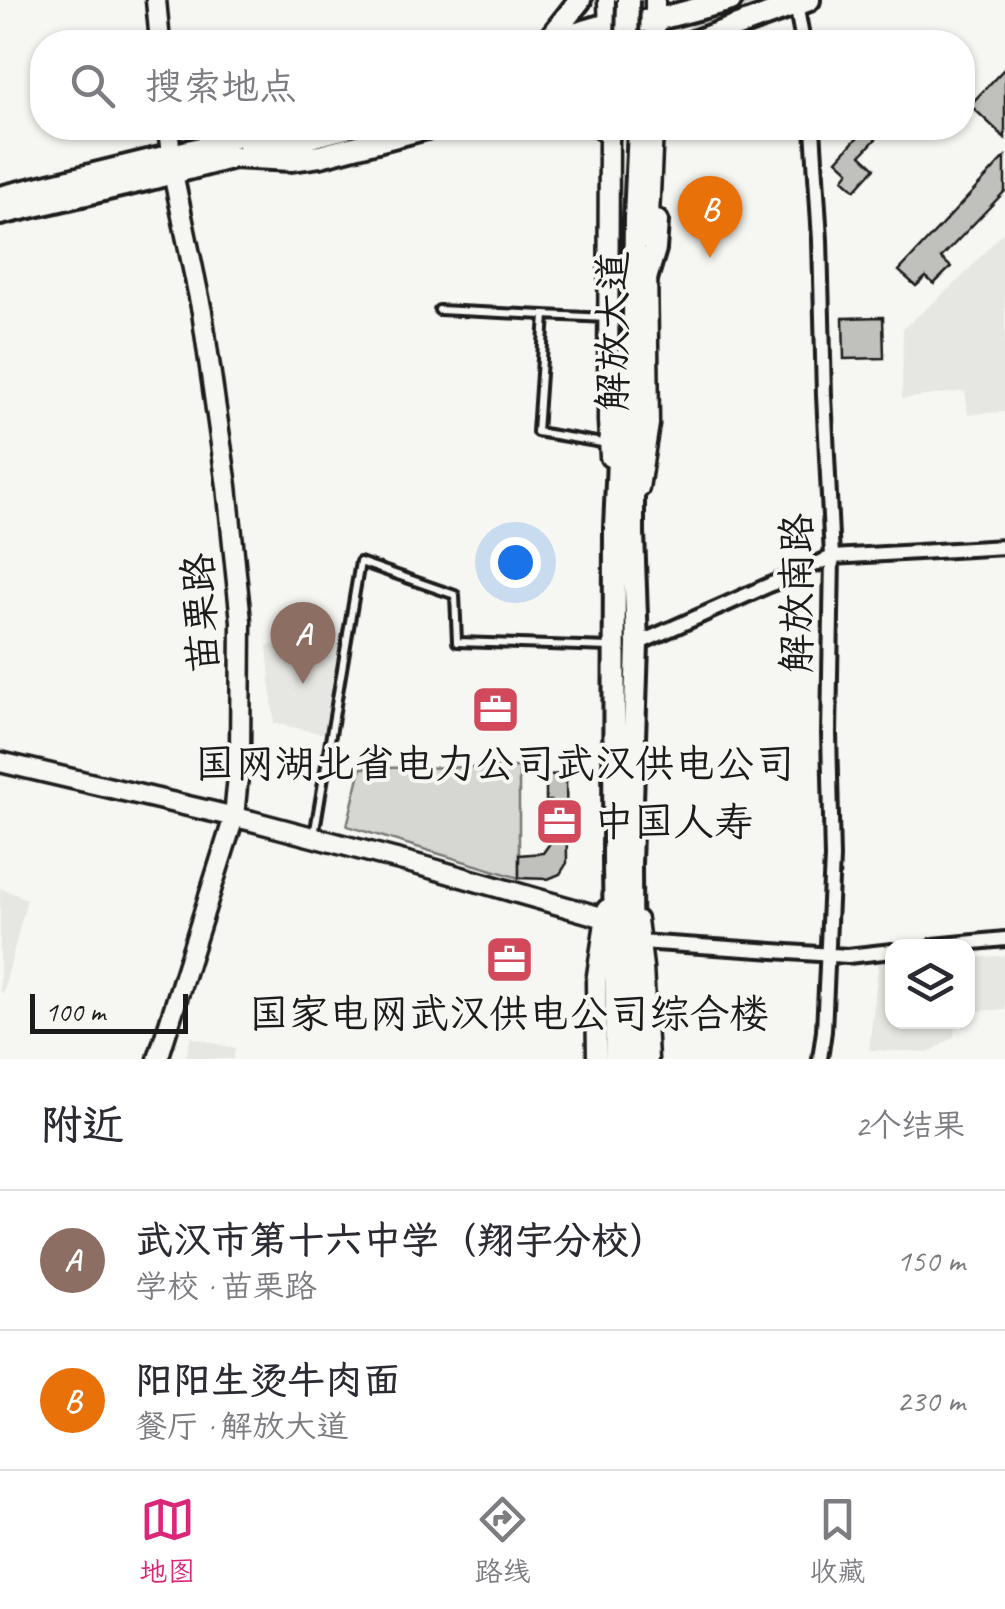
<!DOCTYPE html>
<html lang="zh">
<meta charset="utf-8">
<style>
:root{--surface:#fff;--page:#f2f2f3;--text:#2b2b33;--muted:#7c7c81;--line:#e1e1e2;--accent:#db2777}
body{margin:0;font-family:Caveat,"LXGW WenKai TC",sans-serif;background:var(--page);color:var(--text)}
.controls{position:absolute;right:30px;bottom:30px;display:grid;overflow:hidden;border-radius:20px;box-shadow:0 2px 8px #0004}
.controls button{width:90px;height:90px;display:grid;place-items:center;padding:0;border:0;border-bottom:2px solid var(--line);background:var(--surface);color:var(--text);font:50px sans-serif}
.scale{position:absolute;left:30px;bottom:25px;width:158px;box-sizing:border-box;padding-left:10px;border:5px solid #1c1c1c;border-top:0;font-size:28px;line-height:35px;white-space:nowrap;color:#1c1c1c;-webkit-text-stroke:8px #f6f6f2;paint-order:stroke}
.you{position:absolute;left:515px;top:562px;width:35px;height:35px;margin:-25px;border:8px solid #fff;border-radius:50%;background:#1a73e8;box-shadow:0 0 0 15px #1a73e833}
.badge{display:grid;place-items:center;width:65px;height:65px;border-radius:50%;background:var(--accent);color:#fff;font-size:32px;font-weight:700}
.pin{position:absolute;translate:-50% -82px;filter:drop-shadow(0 2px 5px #0008)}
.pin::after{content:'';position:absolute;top:52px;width:35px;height:30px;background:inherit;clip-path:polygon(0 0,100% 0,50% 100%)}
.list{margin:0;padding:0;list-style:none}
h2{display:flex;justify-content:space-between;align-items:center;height:130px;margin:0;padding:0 40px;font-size:42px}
h2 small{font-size:32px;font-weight:400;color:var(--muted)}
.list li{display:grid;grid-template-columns:65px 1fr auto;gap:30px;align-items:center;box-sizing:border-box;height:140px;padding:0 40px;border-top:2px solid var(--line)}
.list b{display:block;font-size:38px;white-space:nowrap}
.list p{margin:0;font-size:32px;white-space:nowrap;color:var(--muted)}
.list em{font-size:32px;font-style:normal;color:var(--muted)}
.icon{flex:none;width:55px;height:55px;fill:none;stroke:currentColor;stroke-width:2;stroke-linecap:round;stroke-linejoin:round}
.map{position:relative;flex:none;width:1005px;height:1059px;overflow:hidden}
.search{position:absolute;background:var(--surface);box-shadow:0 2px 8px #0004;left:30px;right:30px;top:30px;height:110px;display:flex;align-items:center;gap:25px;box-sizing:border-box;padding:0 35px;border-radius:40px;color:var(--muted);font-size:38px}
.sheet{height:410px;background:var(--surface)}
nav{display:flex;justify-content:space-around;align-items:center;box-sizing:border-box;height:140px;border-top:2px solid var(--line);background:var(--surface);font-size:28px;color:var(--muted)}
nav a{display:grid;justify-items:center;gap:5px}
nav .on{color:var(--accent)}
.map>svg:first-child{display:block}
.built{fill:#e6e6e2}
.green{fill:#d6d6d2;stroke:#797977;stroke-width:2.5}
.building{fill:#c0c0bd;stroke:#1c1c1c;stroke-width:2.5}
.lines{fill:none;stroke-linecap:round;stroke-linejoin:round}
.primary-tunnel{stroke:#d5d5d2;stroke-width:20;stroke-dasharray:20 10;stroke-linecap:butt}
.lane-casing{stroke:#1c1c1c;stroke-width:14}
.street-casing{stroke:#1c1c1c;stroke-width:20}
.secondary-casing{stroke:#1c1c1c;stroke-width:25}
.primary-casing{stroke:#1c1c1c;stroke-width:28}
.lane{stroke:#f6f6f2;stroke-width:6}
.street{stroke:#f6f6f2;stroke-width:12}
.secondary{stroke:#f6f6f2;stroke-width:18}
.primary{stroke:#f6f6f2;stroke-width:20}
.primary-bridge-casing{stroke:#1c1c1c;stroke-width:28;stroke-linecap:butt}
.primary-bridge{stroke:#f6f6f2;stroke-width:20}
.labels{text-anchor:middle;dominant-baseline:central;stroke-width:8;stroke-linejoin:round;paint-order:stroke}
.street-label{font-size:40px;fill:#1c1c1c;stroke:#f6f6f2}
.poi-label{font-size:40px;fill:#1c1c1c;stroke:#f6f6f2}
</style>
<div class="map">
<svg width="1005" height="1059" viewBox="0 0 1005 1059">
<rect width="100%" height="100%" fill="#f6f6f2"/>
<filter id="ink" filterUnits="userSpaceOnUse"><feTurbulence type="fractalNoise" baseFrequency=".01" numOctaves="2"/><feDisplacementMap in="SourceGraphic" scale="20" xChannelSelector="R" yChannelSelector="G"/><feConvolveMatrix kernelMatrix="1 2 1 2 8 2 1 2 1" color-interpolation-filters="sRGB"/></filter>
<g filter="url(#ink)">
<path class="built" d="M 1001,234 L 1005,235 L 1005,412 L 968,414 L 965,391 L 902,399 L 903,329 L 960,279 Z
M 343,642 L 328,735 L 274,723 L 267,645 Z
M 0,888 L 27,899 L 3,993 L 0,991 Z
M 1005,956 L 1005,1010 L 968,1011 L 968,958 Z
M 879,960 L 892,960 L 892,1022 L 955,1022 L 954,1037 L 930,1052 L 869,1050 Z
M 191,1037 L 235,1049 L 233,1059 L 185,1059 Z"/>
<path class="green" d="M 519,767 L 519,878 L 347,826 L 361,768 Z"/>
<path class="building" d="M 1005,68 L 1005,138 L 970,105 Z
M 866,128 L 886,128 L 861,155 L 875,168 L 855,190 L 843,179 L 849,171 L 837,160 Z
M 1005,157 L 1005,191 L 941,258 L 951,267 L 934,284 L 926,277 L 916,286 L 899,271 Z
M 883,317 L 884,358 L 844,359 L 843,318 Z
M 566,774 L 567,863 L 560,874 L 548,879 L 519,878 L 519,855 L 543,853 L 550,843 L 551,801 L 546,801 L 546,775 Z"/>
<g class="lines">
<path class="primary-tunnel" d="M 714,13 L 755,0
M 663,42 L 709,28"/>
<defs>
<path id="lane" d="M 439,310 L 607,318
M 545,315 L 537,432 L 608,444
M 314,836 L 360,562 L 455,595 L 457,642 L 610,647"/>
<path id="street" d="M 796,4 L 803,42
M 813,128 L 820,240 L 824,395 L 832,557 L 829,734 L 832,858 L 824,1031 L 820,1059
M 637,644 L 832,557 L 1005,547
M 640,942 L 848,956 L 892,951
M 934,946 L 1005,939"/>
<path id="secondary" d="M 156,0 L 160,42
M 608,0 L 609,42
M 655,42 L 655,0
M 609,128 L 608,421 L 610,457
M 648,239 L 653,128
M 639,488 L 649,424 L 647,265
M 0,762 L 252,821 L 430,868 L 605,918
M 637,920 L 643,967 L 648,1059
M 158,1059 L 234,817 L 240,756 L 241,621 L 227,486 L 202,312 L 173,173 L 168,128
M 597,1059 L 596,982 L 607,909"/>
<path id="primary" d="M 546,42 L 608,24 L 655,20 L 731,0
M 547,42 L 580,0
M 693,42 L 809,0
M 602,128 L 609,133
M 244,138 L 286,128
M 251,152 L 346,128
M 0,197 L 213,145 L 254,128
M 0,214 L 146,180 L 234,157 L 291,160 L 320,156 L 427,128
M 646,279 L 655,249 L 657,221
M 616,1059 L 614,859 L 615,528 L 620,414
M 631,1059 L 630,864 L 637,644 L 633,533 L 633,422 L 635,218 L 639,128"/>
</defs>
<use href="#lane" class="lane-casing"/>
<use href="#street" class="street-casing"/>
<use href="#secondary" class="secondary-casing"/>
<use href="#primary" class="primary-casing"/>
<use href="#lane" class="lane"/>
<use href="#street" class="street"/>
<use href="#secondary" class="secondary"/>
<use href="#primary" class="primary"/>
<defs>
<path id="primary-bridge" d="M 627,42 L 628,0"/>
</defs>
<use href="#primary-bridge" class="primary-bridge-casing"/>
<use href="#primary-bridge" class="primary-bridge"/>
</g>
</g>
<defs>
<symbol id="office-square" viewBox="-11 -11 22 22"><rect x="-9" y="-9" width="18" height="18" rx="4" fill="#d1495b" stroke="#f6f6f2"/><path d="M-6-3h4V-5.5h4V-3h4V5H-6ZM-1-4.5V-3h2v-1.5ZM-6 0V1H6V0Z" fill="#fff"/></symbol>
</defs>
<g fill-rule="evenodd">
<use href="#office-square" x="468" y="682" width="55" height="55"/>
<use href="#office-square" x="532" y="794" width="55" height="55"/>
<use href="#office-square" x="482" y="932" width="55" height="55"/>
</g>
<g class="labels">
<g class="street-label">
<text transform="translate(613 331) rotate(-90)">解放大道</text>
<text transform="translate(797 593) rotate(-90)">解放南路</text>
<text transform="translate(201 613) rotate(-93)">苗栗路</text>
</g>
<g class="poi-label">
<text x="495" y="764">国网湖北省电力公司武汉供电公司</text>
<text x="594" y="822" text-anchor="start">中国人寿</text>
<text x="509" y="1014">国家电网武汉供电公司综合楼</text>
</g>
</g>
</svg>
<div class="controls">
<button><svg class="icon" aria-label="layers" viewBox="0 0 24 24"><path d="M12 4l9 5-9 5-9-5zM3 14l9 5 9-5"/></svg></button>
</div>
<div class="scale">100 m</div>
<div class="you"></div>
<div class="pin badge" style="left:303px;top:684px;background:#8d6e63">A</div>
<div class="pin badge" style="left:710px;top:258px;background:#e8710a">B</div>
<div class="search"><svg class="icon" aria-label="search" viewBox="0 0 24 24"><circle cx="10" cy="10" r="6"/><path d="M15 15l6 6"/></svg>搜索地点</div>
</div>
<section class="sheet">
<h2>附近<small>2个结果</small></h2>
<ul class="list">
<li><span class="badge" style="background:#8d6e63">A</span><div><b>武汉市第十六中学（翔宇分校）</b><p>学校 · 苗栗路</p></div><em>150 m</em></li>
<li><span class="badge" style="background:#e8710a">B</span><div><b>阳阳生烫牛肉面</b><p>餐厅 · 解放大道</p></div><em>230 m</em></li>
</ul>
</section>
<nav>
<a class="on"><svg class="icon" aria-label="map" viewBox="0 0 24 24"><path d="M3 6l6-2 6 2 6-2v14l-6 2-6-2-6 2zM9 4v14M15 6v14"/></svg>地图</a>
<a><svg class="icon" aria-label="directions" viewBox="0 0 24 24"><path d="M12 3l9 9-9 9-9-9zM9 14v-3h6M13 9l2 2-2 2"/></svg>路线</a>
<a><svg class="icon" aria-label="saved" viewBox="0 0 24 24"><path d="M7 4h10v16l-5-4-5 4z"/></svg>收藏</a>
</nav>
